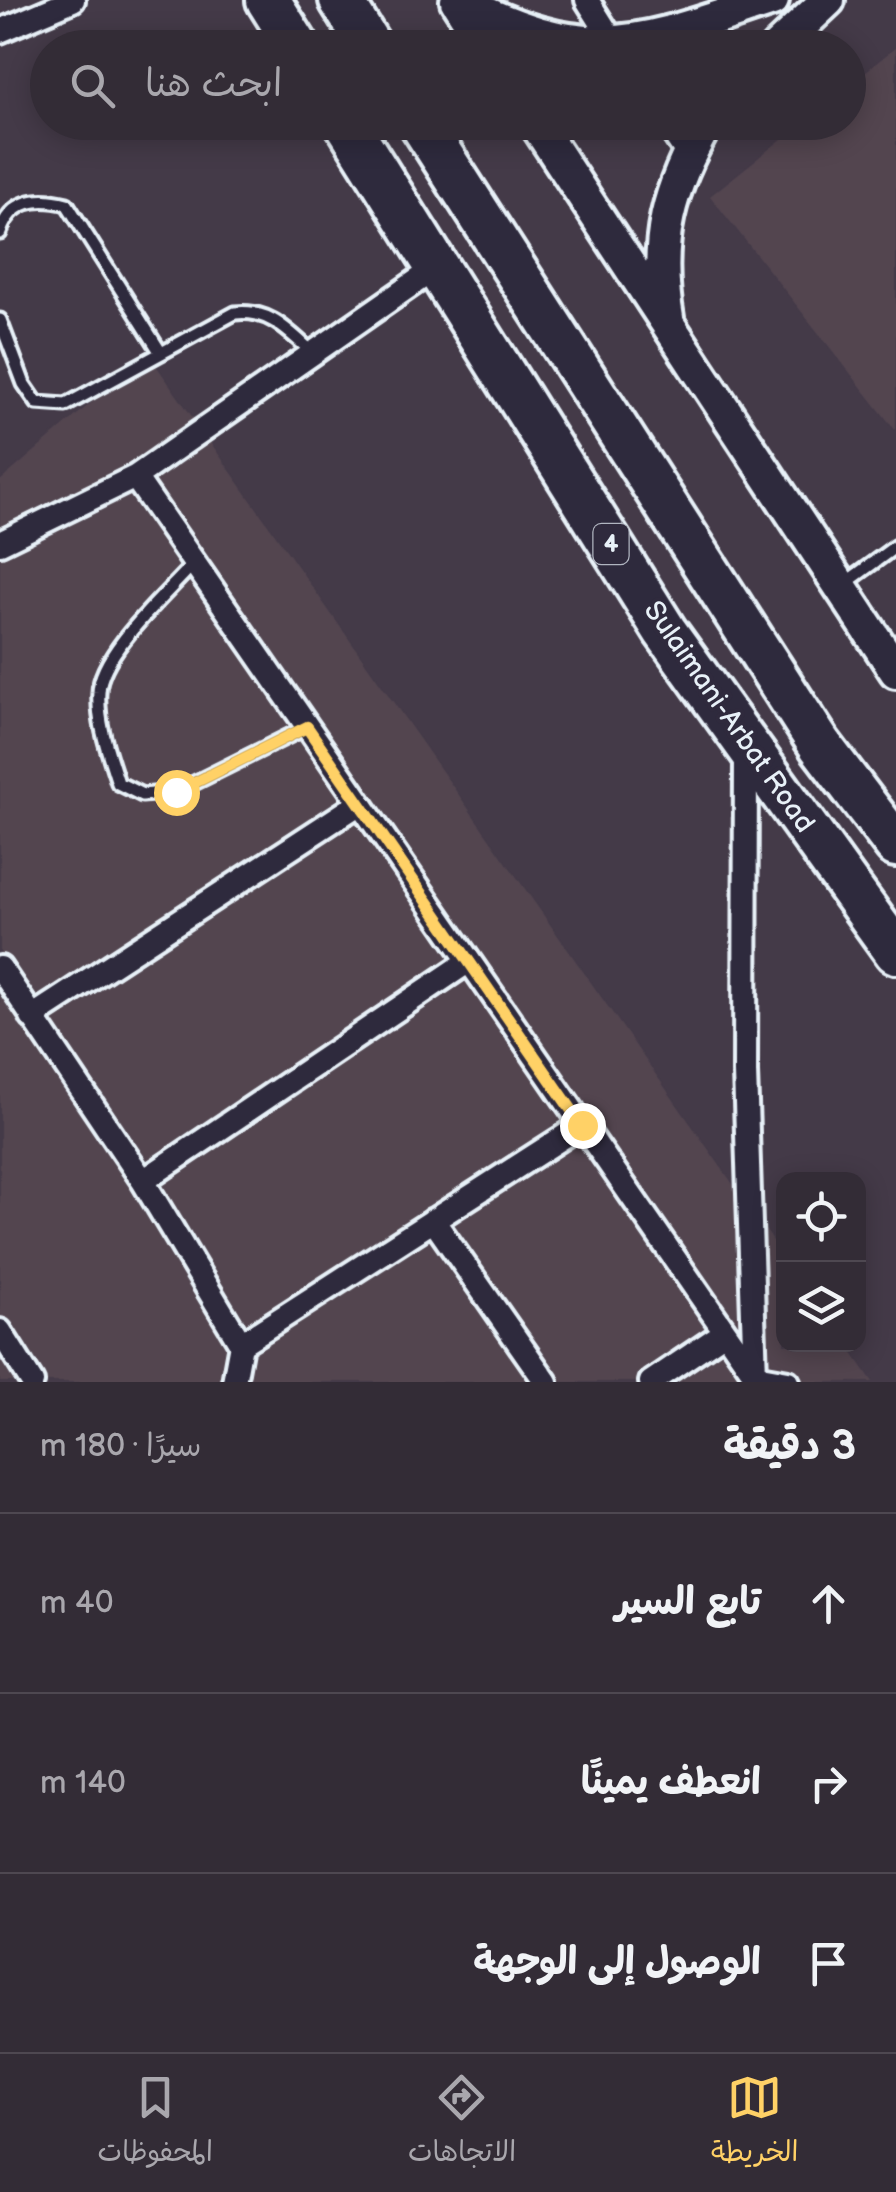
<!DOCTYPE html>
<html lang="ar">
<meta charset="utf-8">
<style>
:root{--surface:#332c36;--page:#3e3842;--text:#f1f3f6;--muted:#a9a7ad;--line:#4e4851;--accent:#ffd166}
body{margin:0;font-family:"Balsamiq Sans","Playpen Sans Arabic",sans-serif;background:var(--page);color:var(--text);direction:rtl}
.controls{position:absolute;right:30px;bottom:30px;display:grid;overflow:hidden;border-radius:20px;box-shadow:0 5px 25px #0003}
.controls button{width:90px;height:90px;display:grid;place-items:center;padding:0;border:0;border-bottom:2px solid var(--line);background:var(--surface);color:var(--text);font:50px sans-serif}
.stop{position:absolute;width:30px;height:30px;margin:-22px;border:8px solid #ffd166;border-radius:50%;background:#fff}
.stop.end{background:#ffd166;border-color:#fff;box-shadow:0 2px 10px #0008}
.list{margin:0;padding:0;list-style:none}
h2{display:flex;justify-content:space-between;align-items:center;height:130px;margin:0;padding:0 40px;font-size:42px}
h2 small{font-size:32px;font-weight:400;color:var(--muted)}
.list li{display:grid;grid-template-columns:65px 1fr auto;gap:30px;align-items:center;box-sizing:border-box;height:180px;padding:0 40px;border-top:2px solid var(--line)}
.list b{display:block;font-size:38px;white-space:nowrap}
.list em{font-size:32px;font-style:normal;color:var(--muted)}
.icon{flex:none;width:55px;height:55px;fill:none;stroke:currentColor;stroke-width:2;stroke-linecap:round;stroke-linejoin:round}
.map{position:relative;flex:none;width:896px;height:1382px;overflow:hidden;direction:ltr}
.search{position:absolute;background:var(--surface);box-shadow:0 5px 25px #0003;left:30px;right:30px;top:30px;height:110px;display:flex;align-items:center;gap:25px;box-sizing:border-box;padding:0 35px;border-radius:55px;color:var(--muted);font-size:38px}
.sheet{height:670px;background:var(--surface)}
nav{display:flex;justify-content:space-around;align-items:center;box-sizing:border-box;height:140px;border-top:2px solid var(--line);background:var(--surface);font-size:28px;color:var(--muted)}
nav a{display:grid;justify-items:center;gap:5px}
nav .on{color:var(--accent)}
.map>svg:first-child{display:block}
.built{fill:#524550}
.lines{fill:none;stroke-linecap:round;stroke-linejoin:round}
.lane-casing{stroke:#e8f1f8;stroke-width:19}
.street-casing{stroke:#e8f1f8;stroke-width:30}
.secondary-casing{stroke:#e8f1f8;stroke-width:40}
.highway-casing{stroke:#e8f1f8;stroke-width:50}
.lane{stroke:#2f2a3d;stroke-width:11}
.street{stroke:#2f2a3d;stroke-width:22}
.secondary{stroke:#2f2a3d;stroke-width:32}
.highway{stroke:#2f2a3d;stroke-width:42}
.route{stroke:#ffd166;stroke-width:12}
.labels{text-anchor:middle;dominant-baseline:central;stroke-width:8;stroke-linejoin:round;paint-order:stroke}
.shield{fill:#2f2a3d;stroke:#b0b5c0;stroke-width:2.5}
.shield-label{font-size:25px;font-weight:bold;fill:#e8f1f8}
.street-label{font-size:28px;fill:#e8f1f8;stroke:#2f2a3d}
</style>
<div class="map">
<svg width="896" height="1382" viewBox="0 0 896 1382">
<rect width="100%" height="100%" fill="#443a48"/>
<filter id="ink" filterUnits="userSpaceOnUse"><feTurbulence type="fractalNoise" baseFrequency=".01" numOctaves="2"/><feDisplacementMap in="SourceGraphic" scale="20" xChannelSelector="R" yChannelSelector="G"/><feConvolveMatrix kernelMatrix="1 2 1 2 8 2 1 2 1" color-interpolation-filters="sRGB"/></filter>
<g filter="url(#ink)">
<path class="built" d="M 896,47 L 896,431 L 710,196 L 802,123 L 848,122 L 849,85 Z
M 148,354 L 783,1255 L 784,1344 L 847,1345 L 873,1382 L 0,1382 L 0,481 Z"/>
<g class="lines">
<defs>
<path id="lane" d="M 0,233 C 10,200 37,196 67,204 L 161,353
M 0,320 L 24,384 L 37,403 L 66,405 L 235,313 C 270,309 288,331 313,353
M 194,563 C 167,594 100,652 99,692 C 97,724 109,754 118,783 L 142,795 L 176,792 L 307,727
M 843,585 L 896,546"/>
<path id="street" d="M 587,0 L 617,48
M 0,31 L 73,0
M 666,122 L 688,155
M 135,477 L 760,1382
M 0,543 L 135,477 L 437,267
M 746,753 L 745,1072 L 755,1376 L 788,1382
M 0,968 L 143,1181 L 241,1344 L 234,1382
M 32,1017 L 360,803
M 143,1181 L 469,961
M 433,1220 L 546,1382
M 0,1331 L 32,1382
M 241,1344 L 582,1125
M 651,1382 L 725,1332"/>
<path id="secondary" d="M 458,0 C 592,68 637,44 772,0
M 457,1 L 487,48
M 777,48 L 828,0
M 535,122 L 896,671
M 667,318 C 654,242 668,188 707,122"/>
<path id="highway" d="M 268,0 L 298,48
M 341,0 L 371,48
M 346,122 L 665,631 L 896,952
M 420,122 L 820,745 L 896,845"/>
</defs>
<use href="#lane" class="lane-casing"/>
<use href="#street" class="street-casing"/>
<use href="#secondary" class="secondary-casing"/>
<use href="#highway" class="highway-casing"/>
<use href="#lane" class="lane"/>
<use href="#street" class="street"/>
<use href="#secondary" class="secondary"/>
<use href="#highway" class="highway"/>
</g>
</g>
<g class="lines" filter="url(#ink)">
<path class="route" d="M 176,792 L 307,727 L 582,1125"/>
</g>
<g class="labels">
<rect class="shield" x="593.5" y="524" width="35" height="40" rx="8"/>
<g class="shield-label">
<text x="611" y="544">4</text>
</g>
<g class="street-label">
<text transform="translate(729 717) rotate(55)">Sulaimani-Arbat Road</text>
</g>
</g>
</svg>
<div class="controls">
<button><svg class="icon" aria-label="locate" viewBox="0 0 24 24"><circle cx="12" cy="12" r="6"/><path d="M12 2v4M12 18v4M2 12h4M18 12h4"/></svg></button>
<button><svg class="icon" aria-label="layers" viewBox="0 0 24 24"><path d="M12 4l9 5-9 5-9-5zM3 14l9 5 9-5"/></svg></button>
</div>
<div class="stop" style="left:176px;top:792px"></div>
<div class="stop end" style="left:582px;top:1125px"></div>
<div class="search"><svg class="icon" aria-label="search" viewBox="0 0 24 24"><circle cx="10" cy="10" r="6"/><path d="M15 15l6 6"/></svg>ابحث هنا</div>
</div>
<section class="sheet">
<h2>3 دقيقة<small>سيرًا · 180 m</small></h2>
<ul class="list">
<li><svg class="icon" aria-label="ahead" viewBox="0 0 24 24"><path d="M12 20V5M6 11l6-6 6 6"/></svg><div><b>تابع السير</b></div><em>40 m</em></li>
<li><svg class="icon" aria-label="right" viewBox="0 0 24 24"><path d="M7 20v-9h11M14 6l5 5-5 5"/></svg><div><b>انعطف يمينًا</b></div><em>140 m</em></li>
<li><svg class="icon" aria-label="arrive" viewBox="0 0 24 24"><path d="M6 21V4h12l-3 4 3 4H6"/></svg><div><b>الوصول إلى الوجهة</b></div></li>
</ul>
</section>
<nav>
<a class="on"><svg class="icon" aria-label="map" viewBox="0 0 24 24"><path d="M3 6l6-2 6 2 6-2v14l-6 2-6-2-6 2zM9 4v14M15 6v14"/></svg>الخريطة</a>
<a><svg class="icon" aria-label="directions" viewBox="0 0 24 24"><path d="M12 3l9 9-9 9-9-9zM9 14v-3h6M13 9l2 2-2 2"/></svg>الاتجاهات</a>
<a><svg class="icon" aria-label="saved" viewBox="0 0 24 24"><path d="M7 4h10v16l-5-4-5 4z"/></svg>المحفوظات</a>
</nav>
